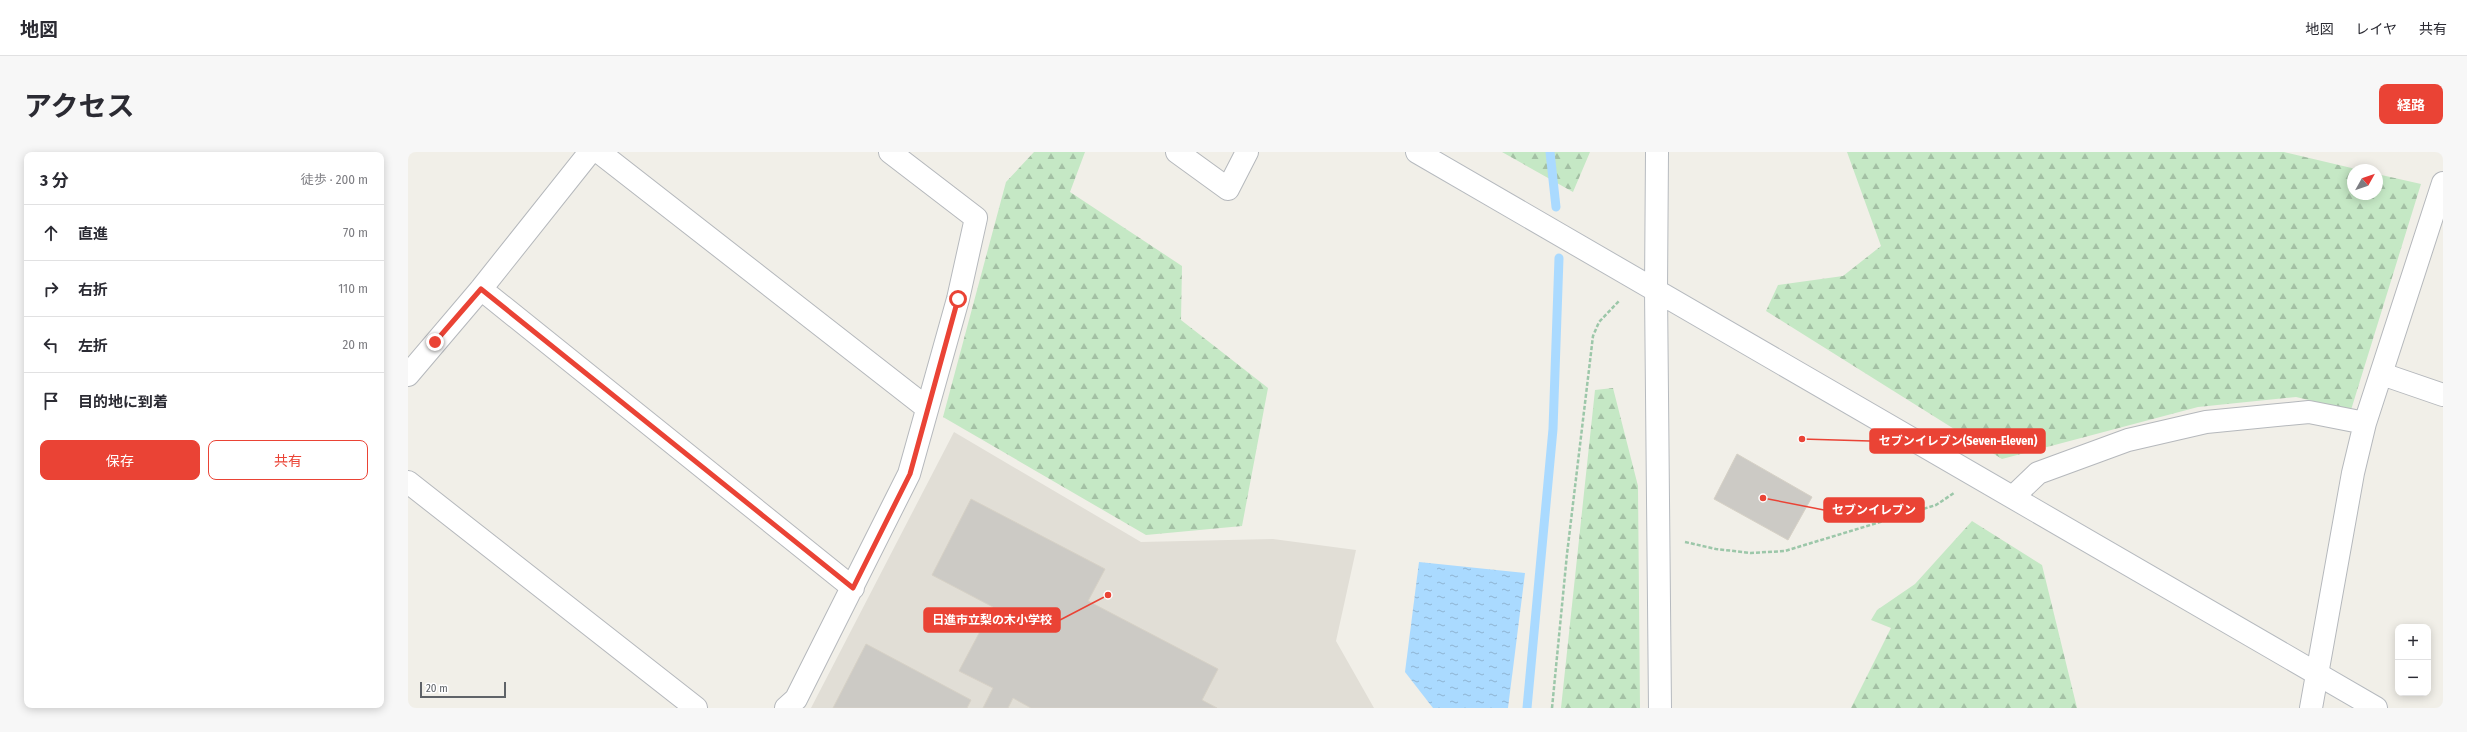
<!DOCTYPE html>
<html lang="ja">
<meta charset="utf-8">
<style>
:root{--surface:#fff;--page:#f7f7f7;--text:#2b2b33;--muted:#7c7c81;--line:#e1e1e2;--accent:#ea4335}
body{margin:0;font-family:"Fira Sans Condensed","Noto Sans JP",sans-serif;background:var(--page);color:var(--text)}
.controls{position:absolute;right:12px;bottom:12px;display:grid;overflow:hidden;border-radius:8px;box-shadow:0 2px 10px #0003}
.controls button{width:36px;height:36px;display:grid;place-items:center;padding:0;border:0;border-bottom:1px solid var(--line);background:var(--surface);color:var(--text);font:20px sans-serif}
.compass{position:absolute;left:1939px;top:12px;width:36px;height:36px;border-radius:50%;background:var(--surface);box-shadow:0 2px 10px #0003;rotate:50deg}
.scale{position:absolute;left:12px;bottom:10px;width:86px;box-sizing:border-box;padding-left:4px;border:2px solid #5f6368;border-top:0;font-size:11px;line-height:14px;white-space:nowrap;color:#5f6368;-webkit-text-stroke:3px #fff;paint-order:stroke}
.stop{position:absolute;width:12px;height:12px;margin:-9px;border:3px solid #ea4335;border-radius:50%;background:#fff}
.stop.end{background:#ea4335;border-color:#fff;box-shadow:0 1px 4px #0008}
.list{margin:0;padding:0;list-style:none}
h2{display:flex;justify-content:space-between;align-items:center;height:52px;margin:0;padding:0 16px;font-size:17px}
h2 small{font-size:13px;font-weight:400;color:var(--muted)}
.list li{display:grid;grid-template-columns:26px 1fr auto;gap:12px;align-items:center;box-sizing:border-box;height:56px;padding:0 16px;border-top:1px solid var(--line)}
.list b{display:block;font-size:15px;white-space:nowrap}
.list em{font-size:13px;font-style:normal;color:var(--muted)}
.actions{display:flex;gap:8px;padding:12px 16px}
.actions a{flex:1;padding:9px 0;border:1px solid var(--accent);border-radius:8px;text-align:center;font-size:14px;color:var(--accent)}
.actions .main{background:var(--accent);color:#fff}
.icon{flex:none;width:22px;height:22px;fill:none;stroke:currentColor;stroke-width:2;stroke-linecap:round;stroke-linejoin:round}
.map{position:relative;flex:none;width:2035px;height:556px;overflow:hidden;border-radius:8px}
header{display:flex;align-items:center;gap:24px;box-sizing:border-box;height:56px;padding:0 20px;background:var(--surface);border-bottom:1px solid var(--line)}
header strong{font-size:19px}
nav{display:flex;gap:22px;margin-inline-start:auto;font-size:14px}
.intro{display:flex;align-items:center;justify-content:space-between;box-sizing:border-box;height:96px;padding:0 24px}
h1{margin:0;font-size:28px}
.button{padding:10px 18px;border-radius:8px;background:var(--accent);color:#fff;font-size:14px;font-weight:700}
main{display:flex;gap:24px;padding:0 24px}
aside{flex:1;background:var(--surface);border-radius:8px;box-shadow:0 2px 10px #0003}
.map>svg:first-child{display:block}
.education{fill:#e1ded6}
.forest{fill:url(#forest-firs)}
.water{fill:url(#water-ripples)}
.lines{fill:none;stroke-linecap:round;stroke-linejoin:round}
.stream{stroke:#aadaff;stroke-width:9}
.building{fill:#cccac5;stroke:#d6d1c6}
.street-casing{stroke:#b5b8bc;stroke-width:24}
.secondary-casing{stroke:#b6babf;stroke-width:24}
.path{stroke:#9cc7a9;stroke-width:2.5;stroke-dasharray:4 2;stroke-linecap:butt}
.street{stroke:#fff;stroke-width:22}
.secondary{stroke:#fff;stroke-width:22}
.route{stroke:#ea4335;stroke-width:5}
.leader{fill:none;stroke:#ea4335;stroke-width:1.5}
.callout-dot{fill:#ea4335;stroke:#fff;stroke-width:1.5}
.callout{fill:#ea4335;stroke:#ea4335;stroke-width:1.5}
.callout-label{font-size:12px;text-anchor:middle;font-weight:bold;fill:#fff}
</style>
<header>
<strong>地図</strong>
<nav><a>地図</a><a>レイヤ</a><a>共有</a></nav>
</header>
<div class="intro"><h1>アクセス</h1><a class="button">経路</a></div>
<main>
<aside>
<h2>3 分<small>徒歩 · 200 m</small></h2>
<ul class="list">
<li><svg class="icon" aria-label="ahead" viewBox="0 0 24 24"><path d="M12 20V5M6 11l6-6 6 6"/></svg><div><b>直進</b></div><em>70 m</em></li>
<li><svg class="icon" aria-label="right" viewBox="0 0 24 24"><path d="M7 20v-9h11M14 6l5 5-5 5"/></svg><div><b>右折</b></div><em>110 m</em></li>
<li><svg class="icon" aria-label="left" viewBox="0 0 24 24"><path d="M17 20v-9H6M10 6l-5 5 5 5"/></svg><div><b>左折</b></div><em>20 m</em></li>
<li><svg class="icon" aria-label="arrive" viewBox="0 0 24 24"><path d="M6 21V4h12l-3 4 3 4H6"/></svg><div><b>目的地に到着</b></div></li>
</ul>
<div class="actions"><a class="main">保存</a><a>共有</a></div>
</aside>
<div class="map">
<svg width="2035" height="556" viewBox="0 0 2035 556">
<defs>
<pattern id="forest-firs" width="22" height="20" patternUnits="userSpaceOnUse"><rect width="22" height="20" fill="#c5e8c5"/><path d="M5 1l3.5 6h-7zM16 11l3.5 6h-7z" fill="#a3c0a4"/></pattern>
<pattern id="water-ripples" width="26" height="14" patternUnits="userSpaceOnUse"><rect width="26" height="14" fill="#aadaff"/><path d="M2 4q2-2 4 0t4 0M15 11q2-2 4 0t4 0" fill="none" stroke="#8eb4d2"/></pattern>
</defs>
<rect width="100%" height="100%" fill="#f1efe8"/>
<path class="education" d="M 546,280 L 733,390 L 865,387 L 948,398 L 928,489 L 966,556 L 403,556 Z"/>
<path class="forest" d="M 626,0 L 677,0 L 662,40 L 774,114 L 773,168 L 860,236 L 834,374 L 738,383 L 535,265 L 598,30 Z
M 1094,0 L 1182,0 L 1165,40 Z
M 1439,0 L 1876,0 L 1952,18 L 1945,18 L 1945,42 L 1969,42 L 1969,22 L 2013,32 L 1943,258 L 1888,245 L 1790,255 L 1594,307 L 1358,159 L 1370,133 L 1435,124 L 1473,94 Z
M 1205,236 L 1230,334 L 1232,556 L 1153,556 L 1187,238 Z
M 1564,369 L 1634,413 L 1669,556 L 1443,556 L 1483,476 L 1463,468 L 1469,458 L 1507,432 Z"/>
<path class="water" d="M 1011,410 L 1117,421 L 1100,556 L 1025,556 L 997,520 Z"/>
<g class="lines">
<path class="stream" d="M 1142,0 L 1148,55
M 1119,556 L 1145,277 L 1151,106"/>
</g>
<path class="building" d="M 1329,302 L 1404,345 L 1380,388 L 1306,347 Z
M 563,347 L 697,417 L 680,449 L 810,517 L 794,548 L 809,556 L 623,556 L 605,546 L 600,556 L 575,556 L 585,536 L 551,519 L 585,455 L 524,423 Z
M 458,492 L 563,548 L 559,556 L 425,556 Z"/>
<g class="lines">
<defs>
<path id="street" d="M 191,0 L 519,256
M 769,0 L 820,37 L 839,0
M 73,137 L 445,436
M 1974,222 L 2035,243
M 0,223 L 73,137 L 182,0
M 0,330 L 288,556
M 1606,344 L 1630,321 L 1720,288 L 1798,270 L 1901,260 L 1957,271
M 378,556 L 388,547 L 501,322 L 550,147 L 568,66 L 482,0
M 1903,556 L 1945,321 L 1957,271 L 2035,31"/>
<path id="secondary" d="M 1009,0 L 1968,556
M 1249,0 L 1248,138 L 1252,556"/>
</defs>
<use href="#street" class="street-casing"/>
<use href="#secondary" class="secondary-casing"/>
<path class="path" d="M 1277,390 L 1308,397 L 1343,401 L 1377,399 L 1528,353 L 1546,341
M 1144,556 L 1159,402 L 1185,184 L 1191,170 L 1211,149"/>
<use href="#street" class="street"/>
<use href="#secondary" class="secondary"/>
</g>
<g class="lines">
<path class="route" d="M 27,190 L 73,137 L 445,436 L 502,322 L 550,147"/>
</g>
<path class="leader" d="M1394 287L1462 289M1355 346L1416 358M700 443L652 468"/>
<g class="callout-dot">
<circle cx="1394" cy="287" r="4"/>
<circle cx="1355" cy="346" r="4"/>
<circle cx="700" cy="443" r="4"/>
</g>
<g class="callout">
<rect x="1462" y="277" width="175" height="24" rx="4"/>
<rect x="1416" y="346" width="100" height="24" rx="4"/>
<rect x="516" y="456" width="136" height="24" rx="4"/>
</g>
<g class="callout-label">
<text x="1550" y="293">セブンイレブン(Seven-Eleven)</text>
<text x="1466" y="362">セブンイレブン</text>
<text x="584" y="472">日進市立梨の木小学校</text>
</g>
</svg>
<div class="controls">
<button>+</button>
<button>−</button>
</div>
<svg class="compass" viewBox="-18 -18 36 36"><path d="M0-13l5 13h-10z" fill="#e53935"/><path d="M0 13l5-13h-10z" fill="#7c7c81"/></svg>
<div class="scale">20 m</div>
<div class="stop" style="left:550px;top:147px"></div>
<div class="stop end" style="left:27px;top:190px"></div>
</div>
</main>
